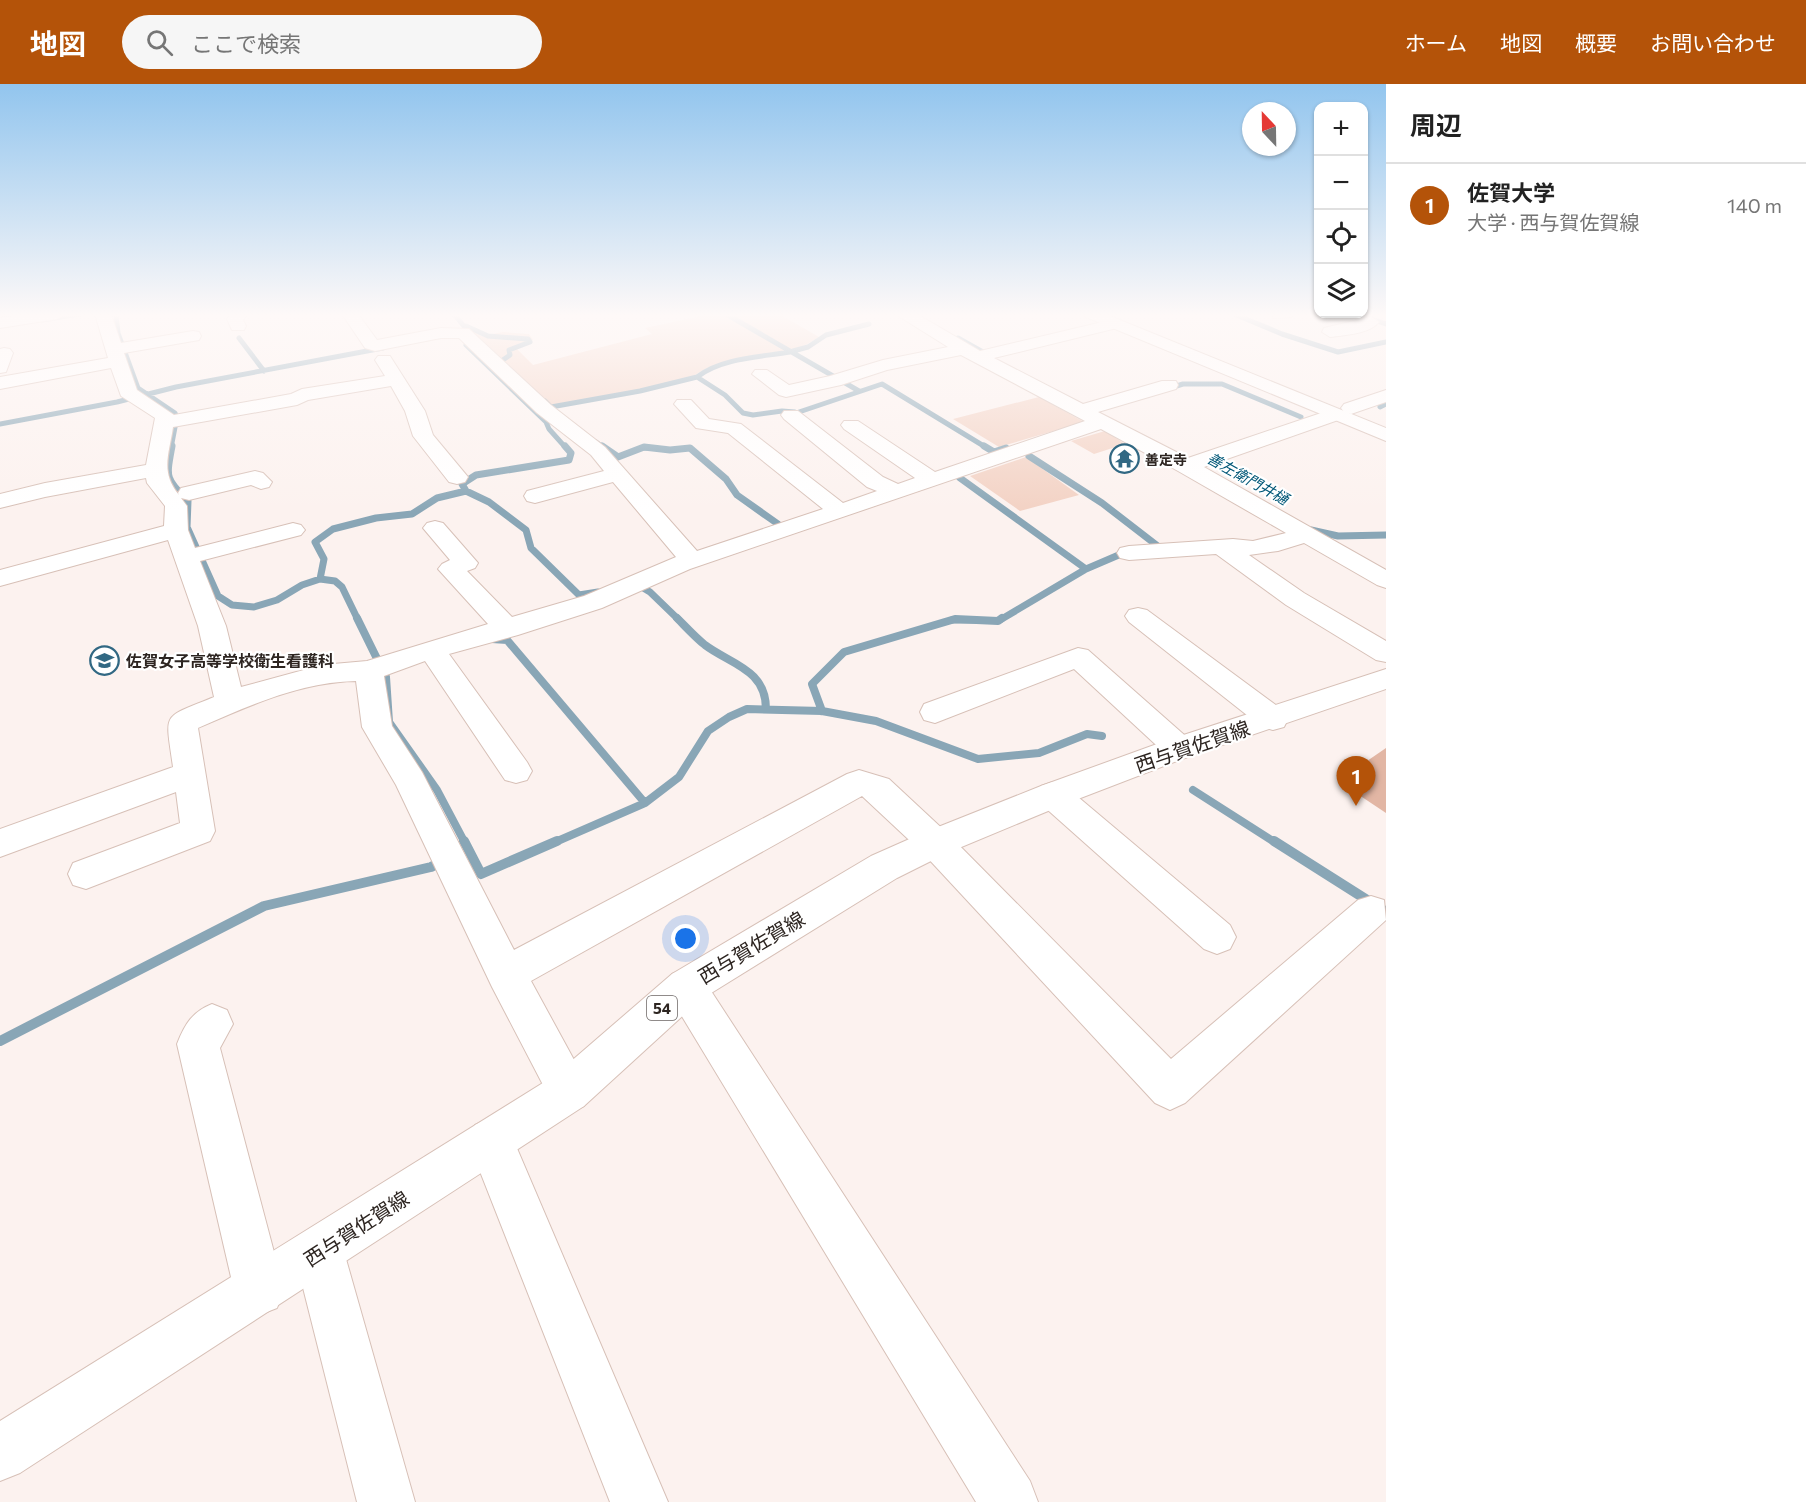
<!DOCTYPE html>
<html lang="ja">
<meta charset="utf-8">
<style>
:root{--surface:#fff;--page:#f6f6f6;--text:#222;--muted:#767676;--line:#e0e0e0;--accent:#b45309}
body{margin:0;font-family:Commissioner,"Noto Sans JP",sans-serif;background:var(--page);color:var(--text)}
.controls{position:absolute;right:18px;top:18px;display:grid;overflow:hidden;border-radius:12px;box-shadow:0 2px 4px #0004}
.controls button{width:54px;height:54px;display:grid;place-items:center;padding:0;border:0;border-bottom:2px solid var(--line);background:var(--surface);color:var(--text);font:30px sans-serif}
.compass{position:absolute;left:1242px;top:18px;width:54px;height:54px;border-radius:50%;background:var(--surface);box-shadow:0 2px 4px #0004;rotate:338deg}
.you{position:absolute;left:686px;top:855px;width:21px;height:21px;margin:-15px;border:4px solid #fff;border-radius:50%;background:#1a73e8;box-shadow:0 0 0 9px #1a73e833}
.badge{display:grid;place-items:center;width:39px;height:39px;border-radius:50%;background:var(--accent);color:#fff;font-size:20px;font-weight:700}
.pin{position:absolute;translate:-50% -50px;filter:drop-shadow(0 2px 3px #0008)}
.pin::after{content:'';position:absolute;top:32px;width:21px;height:18px;background:inherit;clip-path:polygon(0 0,100% 0,50% 100%)}
.list{margin:0;padding:0;list-style:none}
h2{display:flex;justify-content:space-between;align-items:center;height:78px;margin:0;padding:0 24px;font-size:26px}
h2 small{font-size:20px;font-weight:400;color:var(--muted)}
.list li{display:grid;grid-template-columns:39px 1fr auto;gap:18px;align-items:center;box-sizing:border-box;height:84px;padding:0 24px;border-top:2px solid var(--line)}
.list b{display:block;font-size:22px;white-space:nowrap}
.list p{margin:0;font-size:20px;white-space:nowrap;color:var(--muted)}
.list em{font-size:20px;font-style:normal;color:var(--muted)}
.icon{flex:none;width:33px;height:33px;fill:none;stroke:currentColor;stroke-width:2;stroke-linecap:round;stroke-linejoin:round}
.map{position:relative;flex:none;width:1386px;height:1418px;overflow:hidden}
header{display:flex;align-items:center;gap:36px;box-sizing:border-box;height:84px;padding:0 30px;background:var(--accent);color:#fff}
header strong{font-size:28px}
nav{display:flex;gap:33px;margin-inline-start:auto;font-size:21px}
.search{width:420px;height:54px;background:var(--page);display:flex;align-items:center;gap:15px;box-sizing:border-box;padding:0 21px;border-radius:33px;color:var(--muted);font-size:22px}
main{display:flex}
aside{flex:1;background:var(--surface)}
.map>svg:first-child{display:block}
.green{fill:#f3d2c4}
.lines{fill:none;stroke-linecap:round;stroke-linejoin:round}
.stream-far3{stroke:#89a6b6;stroke-width:5}
.stream-far2{stroke:#89a6b6;stroke-width:7}
.stream-far1{stroke:#89a6b6;stroke-width:8}
.stream{stroke:#89a6b6;stroke-width:10}
.building{fill:#e2b6a4}
.street-casing{stroke:#d7c0b7;stroke-width:2}
.primary-casing{stroke:#d7c0b7;stroke-width:2}
.street{fill:#fff;fill-rule:evenodd}
.primary{fill:#fff;fill-rule:evenodd}
.labels{text-anchor:middle;dominant-baseline:central;stroke-width:4.5;stroke-linejoin:round;paint-order:stroke}
.far-poi-label{font-size:14px;font-weight:bold;fill:#2d2521;stroke:#fff;text-anchor:start}
.far-water-label{font-size:15px;font-style:italic;fill:#005777;stroke:#fff}
.shield{fill:#fff;stroke:#6c6664;stroke-width:1.5}
.shield-label{font-size:15px;font-weight:bold;fill:#2d2521}
.poi-label{font-size:16px;font-weight:bold;fill:#2d2521;stroke:#fff;text-anchor:start}
.near-street-label{font-size:20px;fill:#2d2521;stroke:#fff}
</style>
<header>
<strong>地図</strong>
<div class="search"><svg class="icon" aria-label="search" viewBox="0 0 24 24"><circle cx="10" cy="10" r="6"/><path d="M15 15l6 6"/></svg>ここで検索</div>
<nav><a>ホーム</a><a>地図</a><a>概要</a><a>お問い合わせ</a></nav>
</header>
<main>
<div class="map">
<svg width="1386" height="1418" viewBox="0 0 1386 1418">
<rect width="100%" height="100%" fill="#fcf2ef"/>
<path class="green" d="M 710,230 L 779,230 L 819,253 C 788,275 749,273 713,282 C 704,284 697,291 688,294 C 643,309 594,314 547,323 L 469,250 L 475,248 L 482,252 L 503,248 L 529,250 L 533,256 L 516,264 L 533,281 L 652,250 L 645,244 Z
M 1039,313 L 1084,338 L 999,363 L 953,335 Z
M 1105,347 L 1125,360 L 1094,370 L 1071,357 Z
M 1026,373 L 1079,411 L 1020,427 L 970,392 Z"/>
<g class="lines">
<path class="stream-far3" d="M 40,230 L 42,236 L 80,230
M 116,230 L 118,249 L 138,304 L 175,329 L 177,333 L 171,364
M 454,230 L 472,252
M 726,230 L 859,307
M 1234,230 L 1282,250 L 1338,268 L 1386,258
M 1356,230 L 1386,240
M 466,242 L 488,252 L 528,255 L 530,258 L 509,266 L 510,271 L 500,278
M 239,254 L 264,287
M 958,254 L 990,272
M 466,261 L 546,338 L 549,345 L 566,364
M 793,267 L 808,263 L 826,251 L 869,240
M 697,293 C 721,274 761,273 790,268
M 1167,305 L 1183,300 L 1222,300 L 1301,333
M 545,317 L 551,323 L 640,307 L 697,293 L 725,311 L 743,329 L 753,331 L 782,327 L 795,328
M 1380,323 L 1386,320
M 799,328 L 882,300 L 987,364
M 0,340 L 117,318 L 176,303 L 383,264
M 596,358 L 604,364
M 642,364 L 650,364"/>
<path class="stream-far2" d="M 172,362 C 166,395 165,393 188,417 L 187,443 L 218,512 L 232,521 L 254,523 L 277,516 L 302,501 L 320,495 L 335,497 L 342,503 L 358,536
M 602,362 L 618,373 L 644,363 L 670,366 L 690,364 L 726,395 L 737,411 L 778,440
M 984,362 L 994,368 L 1006,364
M 1029,372 L 1102,419 L 1159,463
M 960,394 L 1086,485 L 1000,536
M 466,407 L 462,400 L 476,391 L 569,376 L 571,369 L 565,362
M 1311,446 L 1338,452 L 1386,451
M 1086,485 L 1128,467
M 320,495 L 324,475 L 315,458 L 333,445 L 376,434 L 412,430 L 437,414 L 466,407 L 489,418 L 526,446 L 531,464 L 579,511 L 598,508
M 635,499 L 650,508 L 679,536
M 952,536 L 976,536"/>
<path class="stream-far1" d="M 357,534 L 386,593 L 389,638 L 437,706 L 465,759
M 677,534 C 686,543 695,553 705,561 C 730,580 766,585 766,625
M 492,555 L 507,556 L 645,719
M 822,627 L 812,600 L 844,568 L 955,535 L 998,537 L 1002,534
M 1193,706 L 1276,759
M 553,759 L 645,719 L 679,693 L 708,647 L 729,633 L 747,625 L 822,627 L 876,637 L 978,675 L 1039,669 L 1087,650 L 1102,652"/>
<path class="stream" d="M 464,757 L 481,790 L 557,757
M 1274,757 L 1386,828
M 0,957 L 264,822 L 431,783 L 445,776"/>
</g>
<path class="building" d="M 1386,664 L 1386,729 L 1338,697 Z"/>
<g class="lines">
<defs>
<path id="street" d="M 28,230 L 65,230 L 57,235 L 0,244 L 0,234 Z
M 95,230 L 111,230 L 121,259 L 193,247 L 199,248 L 201,252 L 199,256 L 124,269 L 137,306 L 174,331 L 291,310 L 302,305 L 385,292 L 375,276 L 378,272 L 390,272 L 425,327 L 433,351 L 468,393 L 465,398 L 457,400 L 449,398 L 413,352 L 405,327 L 391,302 L 308,316 L 297,321 L 173,343 C 169,371 160,388 179,411 L 178,409 L 181,404 L 255,387 L 263,389 L 272,398 L 269,403 L 261,405 L 251,401 L 189,416 L 181,414 L 187,422 L 188,446 L 195,464 L 293,439 L 301,441 L 305,446 L 301,451 L 200,477 L 226,542 L 241,603 L 322,581 L 367,577 L 488,540 L 438,485 L 442,480 L 450,476 L 423,444 L 427,439 L 435,437 L 443,439 L 478,479 L 475,484 L 467,487 L 512,533 L 584,512 L 676,473 L 613,398 L 535,419 L 527,417 L 524,412 L 527,407 L 604,387 L 591,371 L 537,329 L 459,254 L 441,254 L 375,267 L 365,264 L 342,230 L 358,230 L 377,256 L 441,244 L 469,245 L 551,321 L 605,363 L 697,467 L 823,425 L 728,349 L 696,344 L 674,320 L 677,316 L 691,316 L 709,335 L 741,340 L 843,419 L 877,407 L 867,403 L 784,335 L 781,331 L 784,327 L 798,327 L 883,393 L 898,400 L 915,394 L 844,345 L 841,341 L 844,337 L 858,337 L 935,388 L 1085,337 L 961,271 L 887,286 L 841,301 L 786,313 L 779,311 L 752,290 L 755,286 L 767,286 L 789,301 L 830,292 L 883,276 L 948,263 L 900,233 L 898,230 L 917,230 L 980,267 L 1115,235 L 1121,237 L 1123,240 L 1121,243 L 994,274 L 1083,320 L 1162,297 L 1176,297 L 1178,301 L 1176,305 L 1098,328 L 1188,374 L 1327,327 L 1341,327 L 1344,331 L 1341,335 L 1204,383 L 1386,486 L 1386,504 L 1377,501 L 1304,459 L 1278,467 L 1249,471 L 1304,509 L 1386,557 L 1386,578 L 1376,576 L 1286,521 L 1216,470 L 1129,476 L 1120,474 L 1117,469 L 1120,464 L 1129,462 L 1233,455 L 1253,457 L 1286,449 L 1178,387 L 1101,345 L 690,485 L 602,524 L 518,551 L 449,570 L 527,678 L 532,687 L 527,696 L 516,699 L 505,696 L 425,577 L 384,592 L 392,642 L 422,688 L 514,866 L 847,690 L 859,686 L 889,695 L 947,749 L 1171,975 L 1358,816 L 1371,812 L 1384,816 L 1386,836 L 1185,1019 L 1170,1026 L 1155,1019 L 923,769 L 862,712 L 531,897 L 591,1007 L 584,1022 L 569,1029 L 554,1022 L 492,903 L 396,701 L 362,643 L 356,597 C 301,598 248,622 198,644 L 215,747 L 210,757 L 86,805 L 73,801 L 68,790 L 73,779 L 180,739 L 176,708 L 0,773 L 0,745 L 173,683 C 165,626 161,635 214,613 L 198,542 L 168,456 L 0,502 L 0,486 L 164,442 L 165,422 L 147,399 L 146,394 L 45,413 L 0,424 L 0,410 L 45,399 L 146,381 L 155,334 L 121,312 L 111,284 L 0,305 L 0,293 L 108,274 Z
M 231,230 L 248,230 L 243,236 L 246,242 L 244,246 L 232,246 L 227,235 Z
M 1272,230 L 1293,230 L 1291,233 L 1273,234 Z
M 1371,233 L 1379,238 C 1369,250 1345,251 1330,253 L 1322,248 L 1324,244 Z
M 4,264 L 10,265 L 13,269 L 6,288 L 0,289 L 0,265 Z
M 1386,306 L 1386,318 L 1351,330 L 1344,328 L 1341,324 L 1344,320 Z
M 1138,524 L 1147,526 L 1284,627 L 1288,635 L 1284,643 L 1273,646 L 1262,643 L 1129,538 L 1125,532 L 1129,526 Z
M 1078,564 L 1088,566 L 1190,656 L 1195,664 L 1190,672 L 1179,676 L 1168,672 L 1074,585 L 935,639 L 924,636 L 920,628 L 924,620 Z
M 1053,698 L 1065,702 L 1230,841 L 1236,853 L 1230,865 L 1217,870 L 1204,865 L 1041,720 L 1036,711 L 1041,702 Z
M 686,884 L 700,890 L 1030,1397 L 1038,1418 L 976,1418 L 672,916 L 666,903 L 672,890 Z
M 212,920 L 227,926 L 233,940 L 220,964 L 284,1206 L 277,1224 L 259,1231 L 241,1224 L 234,1206 L 177,960 C 185,940 192,928 212,920 Z
M 491,1034 L 507,1041 L 668,1418 L 610,1418 L 468,1057 L 475,1041 Z
M 319,1143 L 336,1151 L 344,1168 L 415,1418 L 357,1418 L 294,1168 L 302,1151 Z"/>
<path id="primary" d="M 1084,230 L 1105,230 L 1386,344 L 1386,357 L 1086,233 Z
M 1386,585 L 1386,605 L 1190,672 L 1065,720 L 947,769 L 897,794 L 700,916 L 584,1022 L 20,1389 L 0,1397 L 0,1337 L 554,992 L 672,890 L 871,772 L 923,749 L 1041,702 L 1168,656 Z"/>
</defs>
<use href="#street" class="street-casing"/>
<use href="#primary" class="primary-casing"/>
<use href="#street" class="street"/>
<use href="#primary" class="primary"/>
</g>
<linearGradient id="sky" x2="0" y2="1"><stop stop-color="#92c5ee"/><stop offset="0.54" stop-color="#fef9f8"/><stop offset="1" stop-color="#fef9f8" stop-opacity="0"/></linearGradient>
<rect width="1386" height="428" fill="url(#sky)"/>
<defs>
<symbol id="temple-ring" viewBox="-11 -11 22 22"><circle r="9.5" fill="#fff" stroke="#316883" stroke-width="1.5"/><path d="M0-6L5-2H3V0L6.5 2.5H4V6H1.5V3h-3V6H-4V2.5H-6.5L-3 0V-2H-5Z" fill="#316883"/></symbol>
<symbol id="school-ring" viewBox="-11 -11 22 22"><circle r="9.5" fill="#fff" stroke="#316883" stroke-width="1.5"/><path d="M0-5L7-2L0 1L-7-2ZM-4 1L0 2.5L4 1V4Q0 6-4 4Z" fill="#316883"/></symbol>
</defs>
<g fill-rule="evenodd">
<use href="#temple-ring" x="1108" y="358" width="33" height="33"/>
<use href="#school-ring" x="88" y="560" width="33" height="33"/>
</g>
<g class="labels">
<g class="far-poi-label">
<text x="1145" y="375">善定寺</text>
</g>
<g class="far-water-label">
<text transform="translate(1248 394) rotate(29)">善左衛門井樋</text>
</g>
<rect class="shield" x="647" y="912" width="30" height="24" rx="4.5"/>
<g class="shield-label">
<text x="662" y="924">54</text>
</g>
<g class="poi-label">
<text x="126" y="576">佐賀女子高等学校衛生看護科</text>
</g>
<g class="near-street-label">
<text transform="translate(1192 662) rotate(-19)">西与賀佐賀線</text>
<text transform="translate(751 863) rotate(-31)">西与賀佐賀線</text>
<text transform="translate(356 1144) rotate(-33)">西与賀佐賀線</text>
</g>
</g>
</svg>
<div class="controls">
<button>+</button>
<button>−</button>
<button><svg class="icon" aria-label="locate" viewBox="0 0 24 24"><circle cx="12" cy="12" r="6"/><path d="M12 2v4M12 18v4M2 12h4M18 12h4"/></svg></button>
<button><svg class="icon" aria-label="layers" viewBox="0 0 24 24"><path d="M12 4l9 5-9 5-9-5zM3 14l9 5 9-5"/></svg></button>
</div>
<svg class="compass" viewBox="-18 -18 36 36"><path d="M0-13l5 13h-10z" fill="#e53935"/><path d="M0 13l5-13h-10z" fill="#767676"/></svg>
<div class="you"></div>
<div class="pin badge" style="left:1356px;top:722px">1</div>
</div>
<aside>
<h2>周辺<small></small></h2>
<ul class="list">
<li><span class="badge">1</span><div><b>佐賀大学</b><p>大学 · 西与賀佐賀線</p></div><em>140 m</em></li>
</ul>
</aside>
</main>
